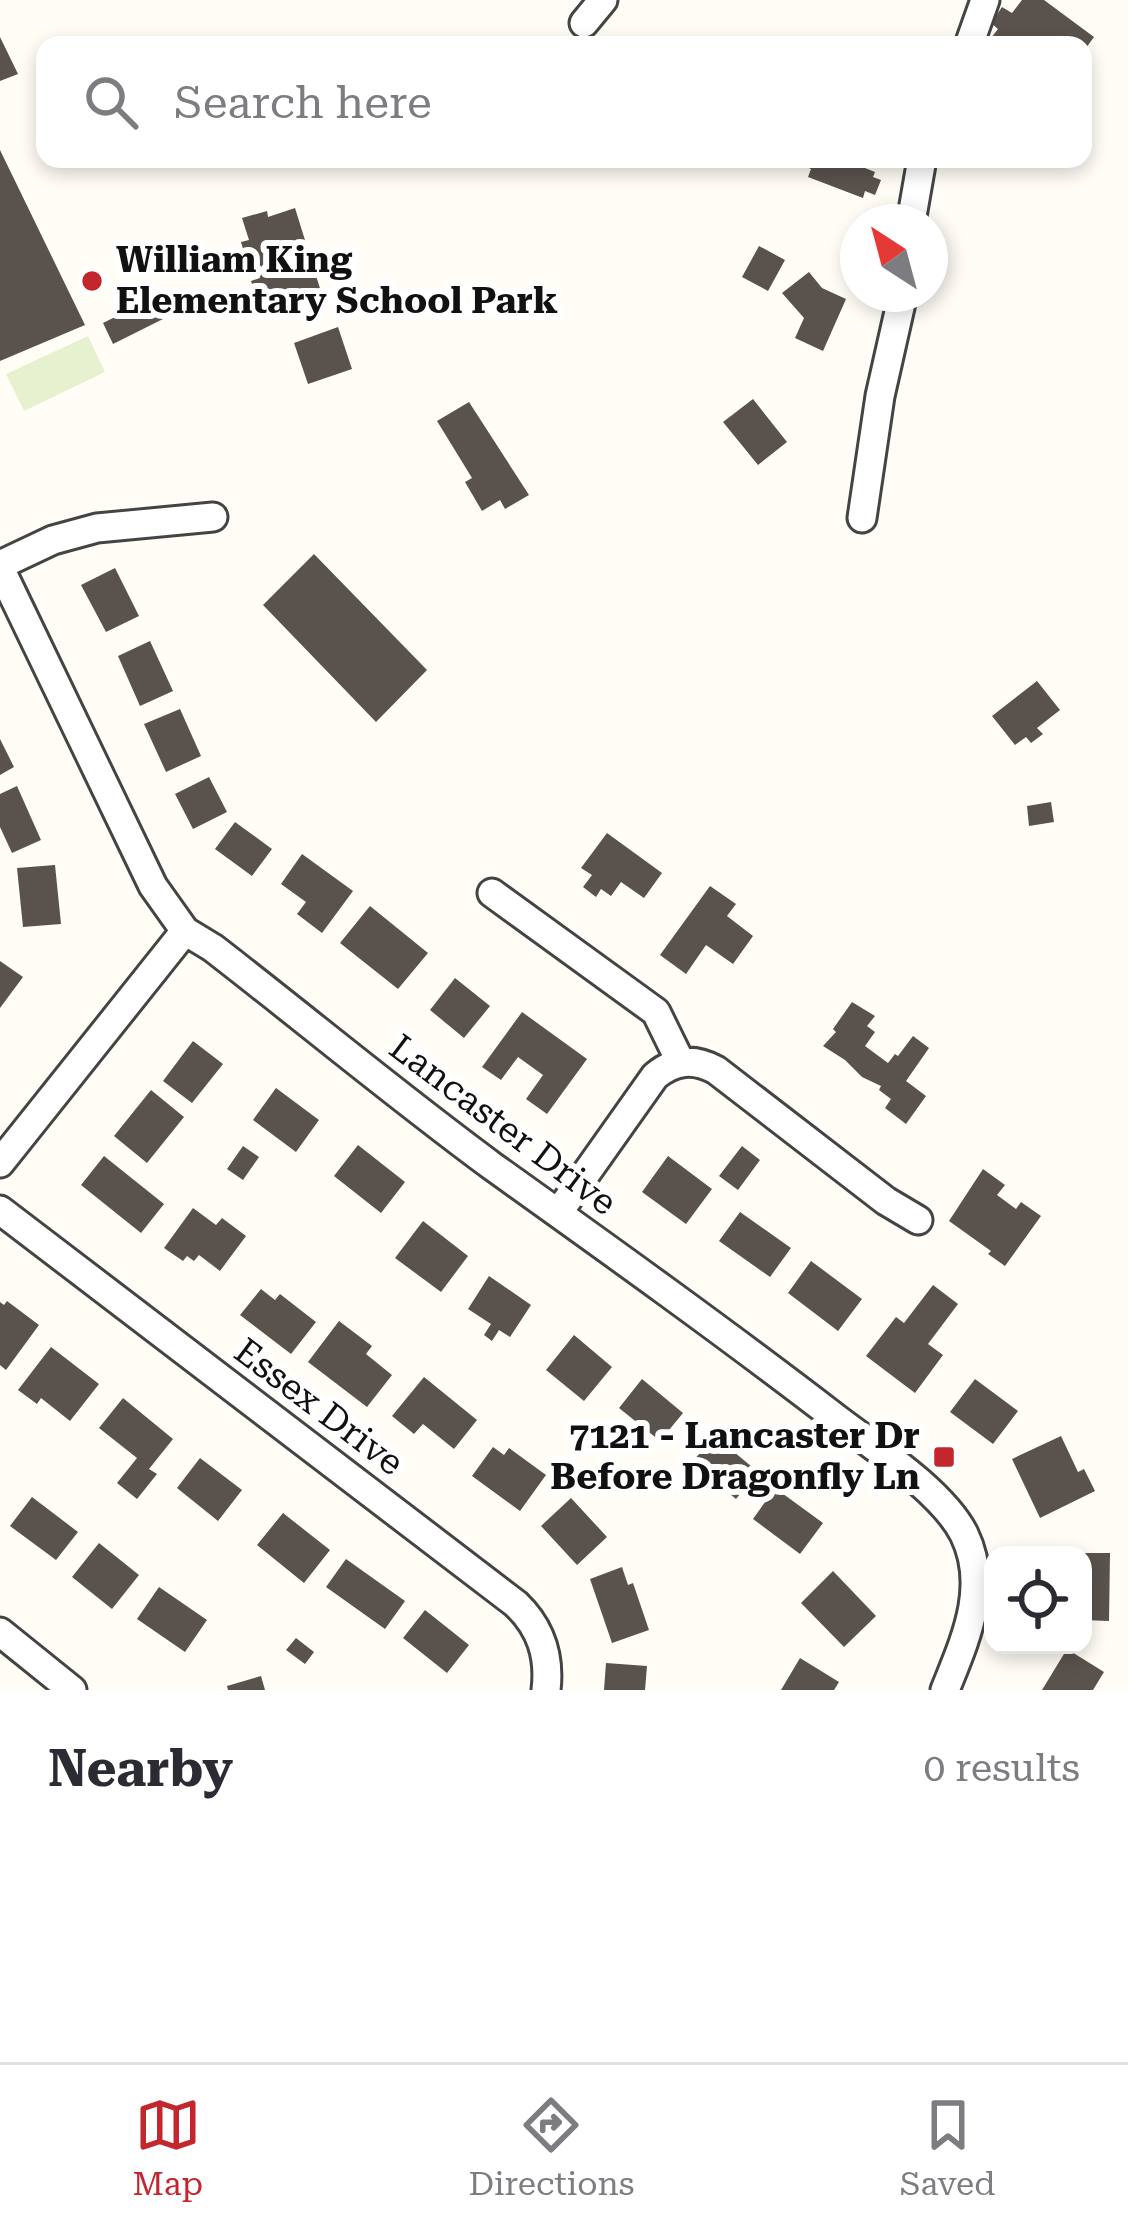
<!DOCTYPE html>
<style>
:root{--surface:#fff;--page:#f7f7f7;--text:#2b2b33;--muted:#7c7c81;--line:#e1e1e2;--accent:#c4262e}
body{margin:0;font-family:"Roboto Serif",serif;background:var(--page);color:var(--text)}
.controls{position:absolute;right:36px;bottom:36px;display:grid;overflow:hidden;border-radius:24px;box-shadow:0 6px 18px #0003}
.controls button{width:108px;height:108px;display:grid;place-items:center;padding:0;border:0;border-bottom:3px solid var(--line);background:var(--surface);color:var(--text);font:60px sans-serif}
.compass{position:absolute;left:840px;top:204px;width:108px;height:108px;border-radius:50%;background:var(--surface);box-shadow:0 6px 18px #0003;rotate:324deg}
.list{margin:0;padding:0;list-style:none}
h2{display:flex;justify-content:space-between;align-items:center;height:156px;margin:0;padding:0 48px;font-size:51px}
h2 small{font-size:39px;font-weight:400;color:var(--muted)}
.icon{flex:none;width:66px;height:66px;fill:none;stroke:currentColor;stroke-width:2;stroke-linecap:round;stroke-linejoin:round}
.map{position:relative;flex:none;width:1128px;height:1690px;overflow:hidden}
.search{position:absolute;background:var(--surface);box-shadow:0 6px 18px #0003;left:36px;right:36px;top:36px;height:132px;display:flex;align-items:center;gap:30px;box-sizing:border-box;padding:0 42px;border-radius:24px;color:var(--muted);font-size:45px}
.sheet{height:372px;background:var(--surface)}
nav{display:flex;justify-content:space-around;align-items:center;box-sizing:border-box;height:168px;border-top:3px solid var(--line);background:var(--surface);font-size:33px;color:var(--muted)}
nav a{display:grid;justify-items:center;gap:6px}
nav .on{color:var(--accent)}
.map>svg:first-child{display:block}
.pitch{fill:#e6f2cf}
.building{fill:#5a524d}
.lines{fill:none;stroke-linecap:round;stroke-linejoin:round}
.minor-casing{stroke:#444;stroke-width:33}
.minor{stroke:#fff;stroke-width:27}
.poi-dot{fill:#c4262e;stroke:#fff;stroke-width:4.5}
.labels{text-anchor:middle;dominant-baseline:central;stroke-width:12;stroke-linejoin:round;paint-order:stroke}
.poi-label{font-size:36px;font-weight:bold;fill:#111;stroke:#fff;text-anchor:start}
.street-label{font-size:36px;fill:#111;stroke:#fff}
</style>
<div class="map">
<svg width="1128" height="1690" viewBox="0 0 1128 1690">
<rect width="100%" height="100%" fill="#fffdf5"/>
<path class="pitch" d="M 88,336 L 105,372 L 24,411 L 6,374 Z"/>
<path class="building" d="M 1022,0 L 1044,0 L 1094,37 L 1083,52 L 1083,45 L 1000,45 L 991,38 L 998,29 L 991,23 L 1002,7 L 1012,13 Z
M 0,37 L 18,74 L 0,81 Z
M 0,150 L 85,325 L 0,361 Z
M 796,159 L 842,159 L 875,172 L 873,177 L 881,180 L 875,195 L 865,191 L 863,198 L 808,177 L 811,169 L 795,162 Z
M 295,208 L 323,298 L 290,308 L 288,302 L 261,310 L 251,281 L 260,278 L 255,260 L 247,262 L 241,242 L 249,240 L 242,218 L 267,211 L 268,217 Z
M 759,246 L 785,260 L 768,291 L 742,277 Z
M 809,272 L 822,288 L 846,299 L 823,351 L 795,338 L 804,318 L 782,293 Z
M 161,294 L 171,315 L 113,344 L 103,323 Z
M 338,327 L 352,369 L 308,384 L 294,343 Z
M 753,399 L 787,442 L 758,465 L 723,422 Z
M 469,402 L 529,495 L 505,509 L 500,500 L 482,511 L 465,482 L 472,478 L 437,421 Z
M 314,554 L 427,670 L 376,722 L 263,605 Z
M 115,568 L 139,616 L 106,632 L 81,585 Z
M 150,641 L 173,691 L 140,706 L 118,656 Z
M 1037,681 L 1060,710 L 1037,728 L 1043,734 L 1031,743 L 1026,737 L 1015,745 L 992,716 Z
M 180,709 L 201,756 L 166,772 L 144,724 Z
M 0,739 L 14,767 L 0,775 Z
M 209,777 L 227,812 L 193,829 L 175,794 Z
M 17,786 L 41,840 L 12,853 L 0,827 L 0,794 Z
M 1051,802 L 1054,822 L 1029,826 L 1027,806 Z
M 235,822 L 272,849 L 252,876 L 215,849 Z
M 607,833 L 662,873 L 644,898 L 621,882 L 611,896 L 601,889 L 596,897 L 583,887 L 592,875 L 581,868 Z
M 302,854 L 353,891 L 322,933 L 297,914 L 306,902 L 281,884 Z
M 55,865 L 61,924 L 23,927 L 17,868 Z
M 710,886 L 736,904 L 727,916 L 753,936 L 733,964 L 706,945 L 686,974 L 660,955 Z
M 370,906 L 428,953 L 398,989 L 340,943 Z
M 0,961 L 23,977 L 0,1008 Z
M 455,978 L 490,1006 L 464,1038 L 430,1010 Z
M 852,1002 L 875,1016 L 867,1026 L 875,1032 L 865,1046 L 888,1063 L 895,1054 L 898,1056 L 913,1036 L 929,1048 L 906,1081 L 926,1096 L 906,1124 L 885,1108 L 891,1099 L 879,1090 L 881,1086 L 862,1077 L 845,1060 L 823,1046 L 836,1032 L 833,1029 Z
M 522,1012 L 587,1059 L 547,1114 L 526,1099 L 543,1075 L 518,1057 L 501,1080 L 482,1067 Z
M 193,1041 L 223,1064 L 192,1103 L 163,1081 Z
M 276,1088 L 319,1120 L 296,1152 L 253,1120 Z
M 151,1090 L 184,1117 L 147,1163 L 114,1136 Z
M 358,1145 L 405,1182 L 381,1213 L 334,1176 Z
M 243,1146 L 259,1157 L 243,1180 L 227,1169 Z
M 742,1146 L 760,1160 L 738,1190 L 719,1176 Z
M 104,1156 L 164,1204 L 141,1233 L 81,1185 Z
M 668,1156 L 712,1189 L 686,1224 L 642,1192 Z
M 983,1169 L 1005,1185 L 997,1195 L 1016,1209 L 1021,1202 L 1041,1216 L 1005,1266 L 988,1254 L 991,1251 L 949,1221 Z
M 193,1208 L 216,1225 L 222,1218 L 246,1236 L 220,1271 L 199,1255 L 194,1261 L 187,1256 L 183,1261 L 164,1248 Z
M 740,1212 L 791,1248 L 770,1277 L 719,1241 Z
M 423,1221 L 468,1256 L 441,1292 L 395,1258 Z
M 811,1261 L 862,1299 L 838,1331 L 788,1293 Z
M 489,1276 L 531,1305 L 510,1337 L 499,1330 L 492,1341 L 484,1335 L 491,1324 L 468,1309 Z
M 933,1285 L 958,1304 L 928,1344 L 943,1355 L 915,1393 L 866,1356 L 896,1317 L 904,1323 Z
M 261,1289 L 275,1300 L 280,1294 L 316,1322 L 291,1354 L 240,1315 Z
M 7,1301 L 39,1325 L 6,1370 L 0,1365 L 0,1302 L 4,1305 Z
M 339,1321 L 372,1346 L 366,1354 L 392,1375 L 367,1407 L 308,1362 Z
M 574,1335 L 612,1367 L 584,1401 L 546,1370 Z
M 51,1347 L 99,1384 L 70,1421 L 41,1398 L 37,1404 L 18,1390 Z
M 424,1377 L 477,1420 L 454,1449 L 423,1424 L 414,1434 L 392,1416 Z
M 642,1379 L 683,1413 L 660,1441 L 619,1408 Z
M 975,1379 L 1018,1411 L 993,1444 L 950,1412 Z
M 123,1398 L 173,1439 L 149,1469 L 157,1474 L 137,1499 L 117,1483 L 137,1458 L 99,1428 Z
M 715,1436 L 758,1472 L 736,1499 L 692,1462 Z
M 1061,1436 L 1078,1472 L 1084,1469 L 1095,1491 L 1040,1518 L 1012,1459 Z
M 493,1447 L 504,1455 L 509,1448 L 546,1475 L 520,1511 L 472,1476 Z
M 200,1458 L 242,1490 L 218,1521 L 177,1488 Z
M 775,1488 L 823,1523 L 800,1554 L 753,1519 Z
M 32,1497 L 78,1532 L 56,1560 L 10,1526 Z
M 571,1498 L 607,1537 L 577,1565 L 541,1526 Z
M 283,1513 L 330,1550 L 304,1583 L 257,1545 Z
M 99,1543 L 139,1575 L 112,1609 L 72,1577 Z
M 1083,1553 L 1110,1553 L 1109,1621 L 1083,1620 Z
M 346,1559 L 405,1601 L 385,1629 L 326,1587 Z
M 622,1567 L 628,1585 L 633,1583 L 649,1630 L 612,1643 L 590,1579 Z
M 833,1571 L 876,1616 L 844,1647 L 801,1603 Z
M 159,1587 L 207,1620 L 185,1652 L 137,1619 Z
M 425,1610 L 469,1645 L 447,1673 L 403,1638 Z
M 296,1638 L 314,1652 L 305,1664 L 286,1650 Z
M 1067,1649 L 1104,1672 L 1093,1690 L 1042,1690 Z
M 800,1658 L 839,1682 L 834,1690 L 781,1690 Z
M 606,1663 L 647,1666 L 645,1690 L 604,1690 Z
M 261,1676 L 265,1690 L 228,1690 L 227,1686 Z"/>
<g class="lines">
<defs>
<path id="minor" d="M 584,23 L 603,0
M 969,45 L 985,0
M 911,222 L 922,159
M 862,518 L 880,396 L 903,294
M 0,565 L 53,540 L 97,528 L 213,517
M 0,568 L 153,886 L 185,931 L 213,948 C 306,1020 397,1096 492,1166 C 608,1249 724,1332 837,1419 C 875,1448 942,1491 964,1534 C 990,1587 965,1640 945,1690
M 492,893 L 656,1012 L 681,1063
M 0,1163 L 185,931
M 0,1210 L 516,1604 C 541,1628 550,1656 546,1690
M 558,1213 L 655,1076 C 674,1060 694,1058 716,1070 L 886,1201 L 918,1220
M 0,1632 L 72,1690"/>
</defs>
<use href="#minor" class="minor-casing"/>
<use href="#minor" class="minor"/>
</g>
<g class="poi-dot">
<circle cx="92" cy="281" r="12"/>
<rect x="932" y="1445" width="24" height="24" rx="6"/>
</g>
<g class="labels">
<g class="poi-label">
<text x="116" y="260">William King<tspan x="116" dy="41">Elementary School Park</tspan></text>
<text x="920" y="1436" text-anchor="end">7121 - Lancaster Dr<tspan x="920" dy="41">Before Dragonfly Ln</tspan></text>
</g>
<g class="street-label">
<text transform="translate(503 1125) rotate(37)">Lancaster Drive</text>
<text transform="translate(319 1407) rotate(37)">Essex Drive</text>
</g>
</g>
</svg>
<div class="controls">
<button><svg class="icon" aria-label="locate" viewBox="0 0 24 24"><circle cx="12" cy="12" r="6"/><path d="M12 2v4M12 18v4M2 12h4M18 12h4"/></svg></button>
</div>
<svg class="compass" viewBox="-18 -18 36 36"><path d="M0-13l5 13h-10z" fill="#e53935"/><path d="M0 13l5-13h-10z" fill="#7c7c81"/></svg>
<div class="search"><svg class="icon" aria-label="search" viewBox="0 0 24 24"><circle cx="10" cy="10" r="6"/><path d="M15 15l6 6"/></svg>Search here</div>
</div>
<section class="sheet">
<h2>Nearby<small>0 results</small></h2>
<ul class="list">
</ul>
</section>
<nav>
<a class="on"><svg class="icon" aria-label="map" viewBox="0 0 24 24"><path d="M3 6l6-2 6 2 6-2v14l-6 2-6-2-6 2zM9 4v14M15 6v14"/></svg>Map</a>
<a><svg class="icon" aria-label="directions" viewBox="0 0 24 24"><path d="M12 3l9 9-9 9-9-9zM9 14v-3h6M13 9l2 2-2 2"/></svg>Directions</a>
<a><svg class="icon" aria-label="saved" viewBox="0 0 24 24"><path d="M7 4h10v16l-5-4-5 4z"/></svg>Saved</a>
</nav>
